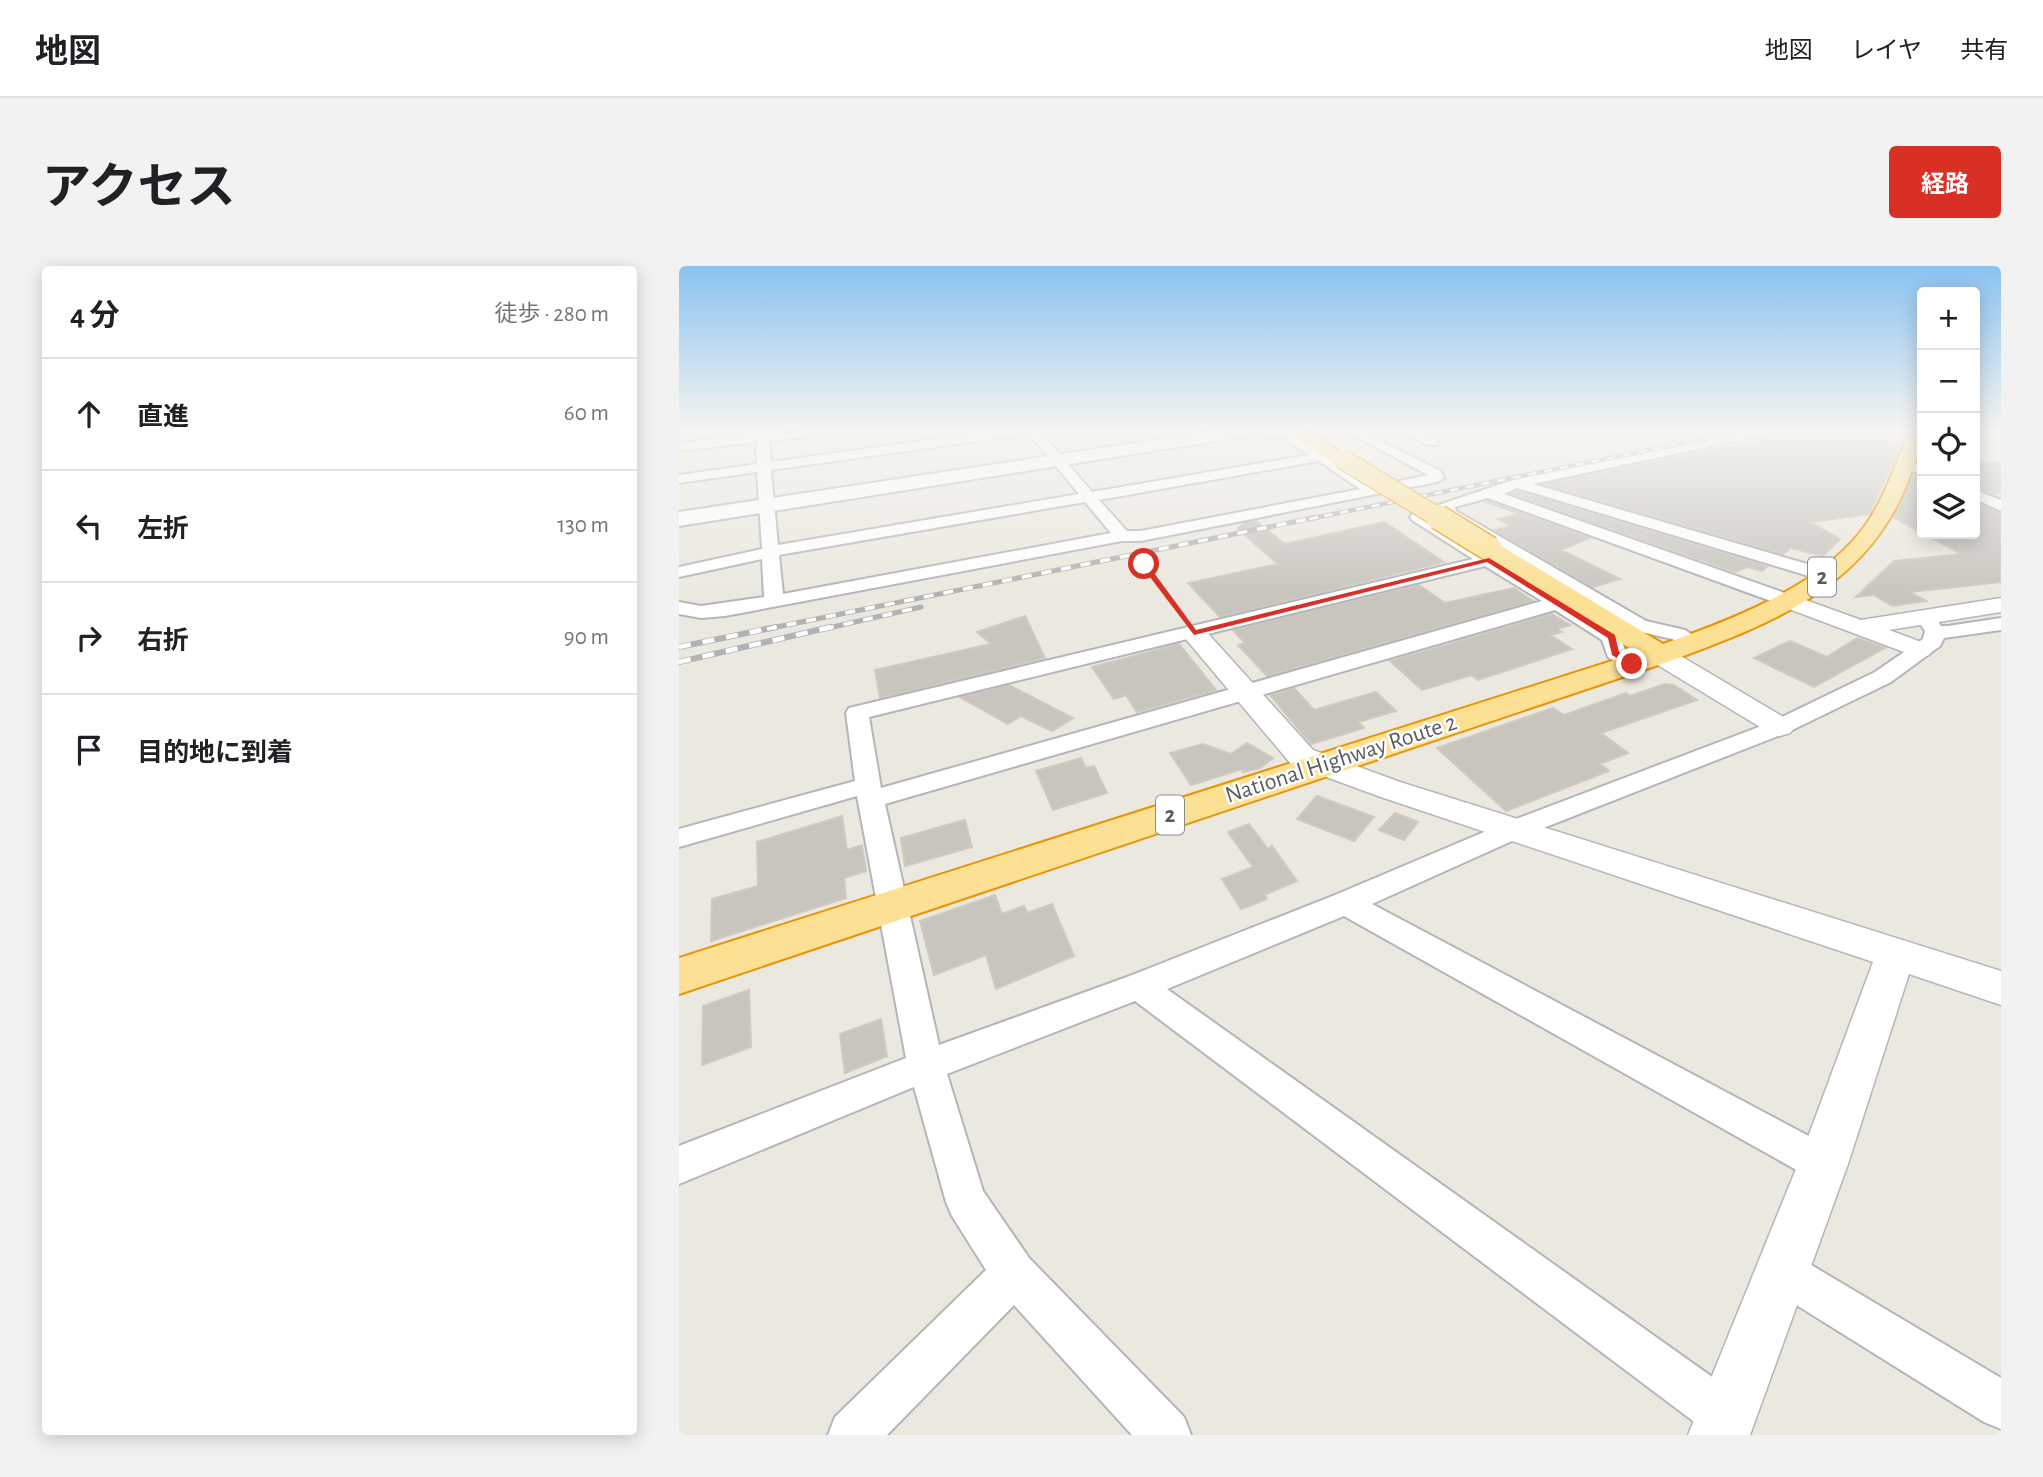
<!DOCTYPE html>
<html lang="ja">
<meta charset="utf-8">
<style>
:root{--surface:#fff;--page:#f2f2f2;--text:#202124;--muted:#757577;--line:#e0e0e0;--accent:#d93025}
body{margin:0;font-family:"Alegreya Sans","Noto Sans JP",sans-serif;background:var(--page);color:var(--text)}
.controls{position:absolute;right:21px;top:21px;display:grid;overflow:hidden;border-radius:7px;box-shadow:0 4px 18px #0003}
.controls button{width:63px;height:63px;display:grid;place-items:center;padding:0;border:0;border-bottom:2px solid var(--line);background:var(--surface);color:var(--text);font:35px sans-serif}
.stop{position:absolute;width:21px;height:21px;margin:-16px;border:5px solid #d93025;border-radius:50%;background:#fff}
.stop.end{background:#d93025;border-color:#fff;box-shadow:0 2px 7px #0008}
.list{margin:0;padding:0;list-style:none}
h2{display:flex;justify-content:space-between;align-items:center;height:91px;margin:0;padding:0 28px;font-size:30px}
h2 small{font-size:23px;font-weight:400;color:var(--muted)}
.list li{display:grid;grid-template-columns:46px 1fr auto;gap:21px;align-items:center;box-sizing:border-box;height:112px;padding:0 28px;border-top:2px solid var(--line)}
.list b{display:block;font-size:26px;white-space:nowrap}
.list em{font-size:23px;font-style:normal;color:var(--muted)}
.icon{flex:none;width:38px;height:38px;fill:none;stroke:currentColor;stroke-width:2;stroke-linecap:round;stroke-linejoin:round}
.map{position:relative;flex:none;width:1322px;height:1169px;overflow:hidden;border-radius:7px}
header{display:flex;align-items:center;gap:42px;box-sizing:border-box;height:98px;padding:0 35px;background:var(--surface);border-bottom:2px solid var(--line)}
header strong{font-size:33px}
nav{display:flex;gap:38px;margin-inline-start:auto;font-size:24px}
.intro{display:flex;align-items:center;justify-content:space-between;box-sizing:border-box;height:168px;padding:0 42px}
h1{margin:0;font-size:49px}
.button{padding:18px 32px;border-radius:7px;background:var(--accent);color:#fff;font-size:24px;font-weight:700}
main{display:flex;gap:42px;padding:0 42px}
aside{flex:1;background:var(--surface);border-radius:7px;box-shadow:0 4px 18px #0003}
.map>svg:first-child{display:block}
.building{fill:#c8c5bf;stroke:#d0c9be;stroke-width:2}
.lines{fill:none;stroke-linecap:round;stroke-linejoin:round}
.minor-casing{stroke:#b2b6ba;stroke-width:4}
.tertiary-casing{stroke:#b2b6ba;stroke-width:3}
.secondary-casing{stroke:#b3b7bc;stroke-width:4}
.trunk-casing{stroke:#e79504;stroke-width:4}
.path{stroke:#95c4a0;stroke-width:2.5;stroke-dasharray:3.5 2;stroke-linecap:butt}
.minor{fill:#fff;fill-rule:evenodd}
.tertiary{fill:#fff;fill-rule:evenodd}
.secondary{fill:#fff;fill-rule:evenodd}
.trunk{fill:#fce194;fill-rule:evenodd}
.rail-far2-casing{stroke:#b1b2b2;stroke-width:4.5}
.rail-far1-casing{stroke:#b1b2b2;stroke-width:5}
.rail-casing{stroke:#b1b2b2;stroke-width:6}
.rail-far2{stroke:#fff;stroke-width:2.5;stroke-dasharray:8;stroke-linecap:butt}
.rail-far1{stroke:#fff;stroke-width:3.5;stroke-dasharray:10;stroke-linecap:butt}
.rail{stroke:#fff;stroke-width:4.5;stroke-dasharray:12;stroke-linecap:butt}
.trunk-bridge-far1-casing{stroke:#e79504;stroke-width:21;stroke-linecap:butt}
.trunk-bridge-casing{stroke:#e79504;stroke-width:27;stroke-linecap:butt}
.trunk-bridge-far1{stroke:#fce194;stroke-width:19}
.trunk-bridge{stroke:#fce194;stroke-width:24}
.route{fill:#d93025}
.labels{text-anchor:middle;dominant-baseline:central;stroke-width:5;stroke-linejoin:round;paint-order:stroke}
.shield{fill:#fff;stroke:#8a8d90;stroke-width:2}
.shield-label{font-size:23px;font-weight:bold;fill:#585c60}
.street-label{font-size:24px;fill:#585c60;stroke:#fff}
</style>
<header>
<strong>地図</strong>
<nav><a>地図</a><a>レイヤ</a><a>共有</a></nav>
</header>
<div class="intro"><h1>アクセス</h1><a class="button">経路</a></div>
<main>
<aside>
<h2>4 分<small>徒歩 · 280 m</small></h2>
<ul class="list">
<li><svg class="icon" aria-label="ahead" viewBox="0 0 24 24"><path d="M12 20V5M6 11l6-6 6 6"/></svg><div><b>直進</b></div><em>60 m</em></li>
<li><svg class="icon" aria-label="left" viewBox="0 0 24 24"><path d="M17 20v-9H6M10 6l-5 5 5 5"/></svg><div><b>左折</b></div><em>130 m</em></li>
<li><svg class="icon" aria-label="right" viewBox="0 0 24 24"><path d="M7 20v-9h11M14 6l5 5-5 5"/></svg><div><b>右折</b></div><em>90 m</em></li>
<li><svg class="icon" aria-label="arrive" viewBox="0 0 24 24"><path d="M6 21V4h12l-3 4 3 4H6"/></svg><div><b>目的地に到着</b></div></li>
</ul>
</aside>
<div class="map">
<svg width="1322" height="1169" viewBox="0 0 1322 1169">
<rect width="100%" height="100%" fill="#ebe8df"/>
<path class="building" d="M 1132,165 L 1208,165 L 1209,173 L 1223,178 L 1190,248 L 1131,256 L 1161,273 L 1144,290 L 1112,282 L 1104,288 L 865,218 L 1078,175 L 1075,174 L 1091,168 Z
M 1322,196 L 1322,227 L 1313,228 L 1296,222 L 1296,198 Z
M 1234,208 L 1243,209 L 1243,267 L 1214,251 Z
M 838,225 L 1089,300 L 1083,305 L 1068,301 L 1056,306 L 832,228 Z
M 810,235 L 910,272 L 882,284 L 941,313 L 914,321 L 822,268 L 816,264 L 833,260 L 819,253 L 841,248 L 807,236 Z
M 1296,236 L 1322,247 L 1322,316 L 1231,326 L 1247,335 L 1213,340 L 1195,329 L 1177,331 L 1215,295 L 1283,288 L 1245,268 L 1296,268 Z
M 577,255 L 606,278 L 705,256 L 765,296 L 541,351 L 509,317 L 599,298 L 559,263 L 564,257 Z
M 740,319 L 766,337 L 835,322 L 854,335 L 588,410 L 559,379 L 566,377 L 554,364 Z
M 873,348 L 891,359 L 879,363 L 883,366 L 871,369 L 893,383 L 799,414 L 793,409 L 743,424 L 711,395 Z
M 346,350 L 366,392 L 201,432 L 196,404 L 312,378 L 298,366 Z
M 1178,372 L 1206,382 L 1135,421 L 1075,392 L 1111,375 L 1148,391 Z
M 500,378 L 537,424 L 458,446 L 447,429 L 435,433 L 413,401 Z
M 986,418 L 995,419 L 1018,434 L 922,467 L 949,487 L 921,498 L 930,505 L 827,545 L 758,482 L 874,442 L 885,449 L 947,427 L 951,430 Z
M 330,419 L 394,452 L 373,465 L 342,450 L 329,458 L 281,431 Z
M 615,422 L 635,444 L 697,426 L 717,445 L 679,456 L 685,462 L 632,478 L 591,429 Z
M 568,477 L 594,492 L 581,502 L 564,506 L 563,503 L 512,519 L 491,487 L 524,478 L 552,488 Z
M 402,492 L 407,502 L 415,500 L 428,527 L 374,544 L 357,505 Z
M 638,530 L 695,551 L 675,575 L 618,553 Z
M 716,547 L 739,556 L 725,574 L 700,564 Z
M 163,550 L 168,584 L 183,579 L 187,605 L 165,612 L 167,632 L 32,675 L 33,633 L 79,620 L 78,576 Z
M 286,554 L 293,581 L 226,600 L 222,572 Z
M 570,558 L 589,583 L 593,580 L 618,615 L 585,629 L 588,633 L 562,643 L 543,613 L 574,601 L 549,566 Z
M 316,629 L 323,648 L 345,640 L 348,647 L 373,638 L 395,690 L 317,723 L 307,689 L 255,709 L 241,655 Z
M 70,724 L 72,781 L 23,799 L 24,740 Z
M 202,753 L 208,790 L 166,807 L 161,768 Z"/>
<g class="lines">
<defs>
<path id="minor" d="M 62,165 L 84,168 L 146,165 L 140,169 L 90,175 L 92,196 L 315,165 L 347,165 L 341,169 L 92,204 L 99,279 L 400,228 L 348,165 L 361,165 L 413,226 L 630,189 L 605,172 L 576,169 L 570,165 L 612,166 L 697,220 L 749,209 L 666,165 L 681,165 L 762,205 L 765,212 L 758,216 L 462,275 L 443,275 L 46,350 L 22,352 L 0,348 L 0,336 L 22,340 L 85,331 L 83,293 L 0,311 L 0,301 L 83,283 L 78,206 L 0,217 L 0,209 L 78,198 L 77,176 L 0,185 L 0,177 L 67,169 ZM 640,195 L 681,223 L 462,265 L 448,265 L 420,234 ZM 406,236 L 432,267 L 104,328 L 100,289 Z
M 722,165 L 738,165 L 760,176 L 759,179 L 749,179 Z
M 1068,165 L 1091,165 L 1085,169 L 854,218 L 1152,305 L 1155,309 L 1152,313 L 1140,313 L 838,222 L 825,228 L 1117,331 L 1119,335 L 1117,339 L 1103,339 L 809,232 L 776,241 L 777,245 L 967,355 L 1006,364 L 1025,377 L 1022,381 L 1008,381 L 993,373 L 954,364 L 762,247 L 751,252 L 940,367 L 946,384 L 964,398 L 960,402 L 946,402 L 929,391 L 923,374 L 876,344 L 206,538 L 260,779 L 448,711 L 656,629 L 824,558 L 1093,456 L 1196,406 L 1244,373 L 1246,365 L 1236,350 L 1239,346 L 1253,346 L 1262,360 L 1269,360 L 1322,352 L 1322,364 L 1265,372 L 1261,380 L 1212,416 L 1109,466 L 844,570 L 693,638 L 1158,885 L 1164,898 L 1158,911 L 1144,917 L 1130,911 L 665,650 L 488,723 L 1064,1133 L 1071,1150 L 1064,1167 L 1030,1167 L 456,735 L 268,808 L 304,925 L 350,992 L 505,1151 L 512,1169 L 453,1169 L 335,1039 L 208,1169 L 149,1169 L 156,1151 L 307,1004 L 273,950 L 267,936 L 235,821 L 0,918 L 0,880 L 227,792 L 178,530 L 0,581 L 0,563 L 176,515 L 167,447 L 170,442 L 794,293 L 733,254 L 731,251 L 733,248 L 837,213 ZM 806,300 L 863,335 L 202,522 L 190,451 Z
M 1225,196 L 1243,199 L 1243,207 L 1220,203 L 1220,197 Z
M 1296,224 L 1322,234 L 1322,245 L 1296,233 Z
M 1102,983 L 1117,990 L 1322,1112 L 1322,1163 L 1305,1156 L 1087,1020 L 1080,1005 L 1087,990 Z"/>
<path id="tertiary" d="M 1110,328 L 1182,354 L 1322,332 L 1322,346 L 1210,364 L 1250,379 L 1254,384 L 1250,389 L 1241,392 L 1102,340 L 1098,335 L 1102,330 Z
M 515,360 L 524,362 L 634,484 L 721,516 L 1322,705 L 1322,739 L 1230,708 L 1169,898 L 1071,1169 L 1009,1169 L 1119,898 L 1194,696 L 699,530 L 612,498 L 506,372 L 503,367 L 506,362 Z
M 981,381 L 990,383 L 1111,455 L 1116,461 L 1111,467 L 1101,470 L 1091,467 L 972,395 L 968,389 L 972,383 Z"/>
<path id="secondary" d="M 535,165 L 577,165 L 568,170 L 0,260 L 0,246 Z"/>
<path id="trunk" d="M 607,165 L 628,165 L 672,193 L 663,199 L 656,197 Z
M 1232,165 L 1243,165 C 1243,183 1235,199 1229,215 C 1188,322 1091,358 991,395 L 0,728 L 0,692 L 958,387 L 803,288 L 799,283 L 803,278 L 819,278 L 984,378 C 1052,354 1146,319 1188,257 C 1207,229 1217,195 1232,165 Z"/>
</defs>
<use href="#minor" class="minor-casing"/>
<use href="#tertiary" class="tertiary-casing"/>
<use href="#secondary" class="secondary-casing"/>
<use href="#trunk" class="trunk-casing"/>
<path class="path" d="M 465,298 L 504,352"/>
<use href="#minor" class="minor"/>
<use href="#tertiary" class="tertiary"/>
<use href="#secondary" class="secondary"/>
<use href="#trunk" class="trunk"/>
<defs>
<path id="rail-far2" d="M 630,253 L 1065,165"/>
<path id="rail-far1" d="M 88,363 L 639,251
M 145,363 L 242,341"/>
<path id="rail" d="M 0,381 L 97,361
M 0,396 L 152,361"/>
</defs>
<use href="#rail-far2" class="rail-far2-casing"/>
<use href="#rail-far1" class="rail-far1-casing"/>
<use href="#rail" class="rail-casing"/>
<use href="#rail-far2" class="rail-far2"/>
<use href="#rail-far1" class="rail-far1"/>
<use href="#rail" class="rail"/>
<defs>
<path id="trunk-bridge-far1" d="M 663,193 L 762,253"/>
<path id="trunk-bridge" d="M 759,251 L 811,283"/>
</defs>
<use href="#trunk-bridge-far1" class="trunk-bridge-far1-casing"/>
<use href="#trunk-bridge" class="trunk-bridge-casing"/>
<use href="#trunk-bridge-far1" class="trunk-bridge-far1"/>
<use href="#trunk-bridge" class="trunk-bridge"/>
</g>
<linearGradient id="sky" x2="0" y2="1"><stop stop-color="#8ac2f0"/><stop offset="0.5" stop-color="#f6f5f1"/><stop offset="1" stop-color="#f6f5f1" stop-opacity="0"/></linearGradient>
<rect width="1322" height="328" fill="url(#sky)"/>
<path class="route" d="M 810,292 L 936,369 L 940,386 L 956,396 L 956,399 L 950,399 L 933,389 L 929,372 L 808,296 L 515,369 L 461,298 L 467,296 L 517,364 Z"/>
<g class="labels">
<g class="shield">
<rect x="1129" y="291.5" width="28" height="39" rx="5"/>
<rect x="477" y="529.5" width="28" height="39" rx="5"/>
</g>
<g class="shield-label">
<text x="1143" y="311">2</text>
<text x="491" y="549">2</text>
</g>
<g class="street-label">
<text transform="translate(662 493) rotate(-18)">National Highway Route 2</text>
</g>
</g>
</svg>
<div class="controls">
<button>+</button>
<button>−</button>
<button><svg class="icon" aria-label="locate" viewBox="0 0 24 24"><circle cx="12" cy="12" r="6"/><path d="M12 2v4M12 18v4M2 12h4M18 12h4"/></svg></button>
<button><svg class="icon" aria-label="layers" viewBox="0 0 24 24"><path d="M12 4l9 5-9 5-9-5zM3 14l9 5 9-5"/></svg></button>
</div>
<div class="stop" style="left:465px;top:298px"></div>
<div class="stop end" style="left:953px;top:398px"></div>
</div>
</main>
